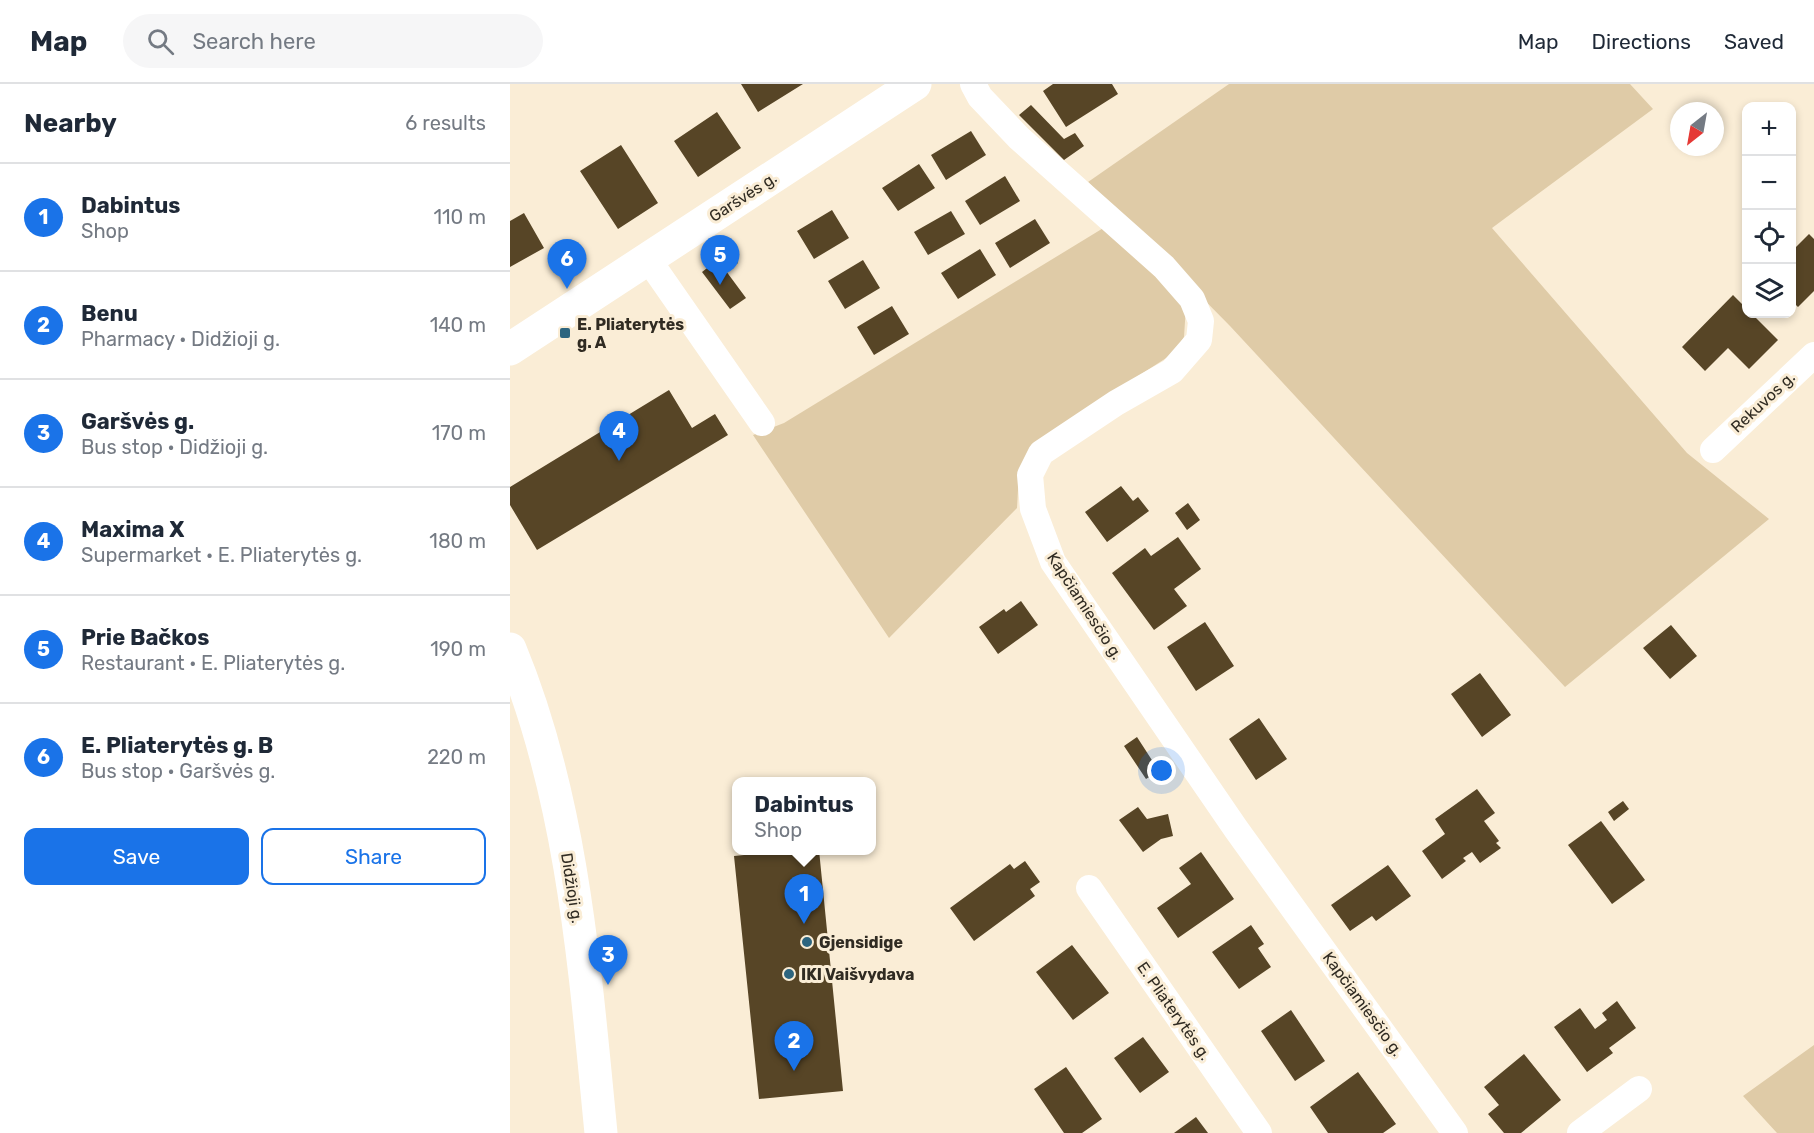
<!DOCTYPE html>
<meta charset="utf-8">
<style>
:root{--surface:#fff;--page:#f6f6f7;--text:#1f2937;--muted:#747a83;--line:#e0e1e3;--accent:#1a73e8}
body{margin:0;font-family:Rubik,sans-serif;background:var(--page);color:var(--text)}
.controls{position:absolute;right:18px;top:18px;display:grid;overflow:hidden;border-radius:12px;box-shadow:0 3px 9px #0003}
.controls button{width:54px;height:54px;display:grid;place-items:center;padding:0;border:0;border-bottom:2px solid var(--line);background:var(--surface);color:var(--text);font:30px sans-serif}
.compass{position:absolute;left:1160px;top:18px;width:54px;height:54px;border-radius:50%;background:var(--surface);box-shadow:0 3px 9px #0003;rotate:211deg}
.you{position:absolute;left:652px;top:687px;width:21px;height:21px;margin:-15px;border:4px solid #fff;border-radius:50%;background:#1a73e8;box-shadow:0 0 0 9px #1a73e833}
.badge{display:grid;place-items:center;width:39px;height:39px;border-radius:50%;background:var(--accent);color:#fff;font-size:20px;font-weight:700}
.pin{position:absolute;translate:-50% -50px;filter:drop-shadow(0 2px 3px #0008)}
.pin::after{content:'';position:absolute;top:32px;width:21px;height:18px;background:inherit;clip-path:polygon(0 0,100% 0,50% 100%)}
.popup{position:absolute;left:222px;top:693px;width:144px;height:78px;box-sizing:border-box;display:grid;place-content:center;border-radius:12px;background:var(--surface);filter:drop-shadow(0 2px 4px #0005);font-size:20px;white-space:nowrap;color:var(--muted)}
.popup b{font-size:22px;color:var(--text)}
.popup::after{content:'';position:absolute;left:50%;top:100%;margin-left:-12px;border:12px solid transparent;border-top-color:var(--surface)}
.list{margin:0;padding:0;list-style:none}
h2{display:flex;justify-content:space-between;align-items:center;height:78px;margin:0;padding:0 24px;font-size:26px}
h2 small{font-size:20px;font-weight:400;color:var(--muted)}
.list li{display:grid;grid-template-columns:39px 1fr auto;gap:18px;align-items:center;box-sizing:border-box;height:108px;padding:0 24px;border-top:2px solid var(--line)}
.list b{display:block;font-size:22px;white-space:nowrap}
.list p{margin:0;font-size:20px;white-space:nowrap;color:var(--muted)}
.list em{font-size:20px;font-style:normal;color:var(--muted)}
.actions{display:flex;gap:12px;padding:18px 24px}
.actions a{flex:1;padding:14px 0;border:2px solid var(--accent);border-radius:12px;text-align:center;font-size:21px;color:var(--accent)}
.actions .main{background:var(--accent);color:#fff}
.icon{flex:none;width:33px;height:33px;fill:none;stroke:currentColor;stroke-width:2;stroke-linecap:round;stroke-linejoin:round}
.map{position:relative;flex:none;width:1304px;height:1049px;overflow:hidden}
header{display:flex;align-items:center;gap:36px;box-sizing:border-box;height:84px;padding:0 30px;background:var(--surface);border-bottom:2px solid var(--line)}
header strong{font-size:28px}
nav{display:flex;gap:33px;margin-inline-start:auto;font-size:21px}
.search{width:420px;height:54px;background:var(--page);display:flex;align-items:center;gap:15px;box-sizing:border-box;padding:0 21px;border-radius:33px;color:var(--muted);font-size:22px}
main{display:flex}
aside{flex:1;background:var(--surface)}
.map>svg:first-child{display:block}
.green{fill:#dfcba7}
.building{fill:#574526}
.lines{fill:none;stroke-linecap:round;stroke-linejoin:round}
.street{stroke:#fff;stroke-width:26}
.secondary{stroke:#fff;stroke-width:33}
.poi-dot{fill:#2d657f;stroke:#faedd6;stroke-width:2}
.labels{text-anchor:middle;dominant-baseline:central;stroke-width:6;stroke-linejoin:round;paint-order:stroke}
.street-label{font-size:16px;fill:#302b22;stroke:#faedd6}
.poi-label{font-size:16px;font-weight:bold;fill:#302b22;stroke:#faedd6;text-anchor:start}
</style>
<header>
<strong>Map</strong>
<div class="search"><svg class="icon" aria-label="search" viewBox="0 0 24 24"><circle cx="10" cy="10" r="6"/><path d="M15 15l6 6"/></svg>Search here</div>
<nav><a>Map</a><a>Directions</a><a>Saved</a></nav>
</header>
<main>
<aside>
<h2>Nearby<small>6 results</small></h2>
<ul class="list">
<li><span class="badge">1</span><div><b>Dabintus</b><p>Shop</p></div><em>110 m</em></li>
<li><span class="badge">2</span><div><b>Benu</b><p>Pharmacy · Didžioji g.</p></div><em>140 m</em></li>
<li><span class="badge">3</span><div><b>Garšvės g.</b><p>Bus stop · Didžioji g.</p></div><em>170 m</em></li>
<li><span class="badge">4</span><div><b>Maxima X</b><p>Supermarket · E. Pliaterytės g.</p></div><em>180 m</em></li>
<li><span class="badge">5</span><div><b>Prie Bačkos</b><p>Restaurant · E. Pliaterytės g.</p></div><em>190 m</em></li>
<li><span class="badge">6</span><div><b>E. Pliaterytės g. B</b><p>Bus stop · Garšvės g.</p></div><em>220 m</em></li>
</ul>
<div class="actions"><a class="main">Save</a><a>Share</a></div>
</aside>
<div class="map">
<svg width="1304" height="1049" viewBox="0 0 1304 1049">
<rect width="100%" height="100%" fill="#faedd6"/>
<path class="green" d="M 719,0 L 1120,0 L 1143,25 L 982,144 L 1177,369 L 1259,435 L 1055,603 L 720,242 L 578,98 Z
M 595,143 L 676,222 L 674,253 L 664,269 L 532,354 L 509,388 L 507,424 L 379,554 L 243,351 L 274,339 Z
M 1304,961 L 1304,1049 L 1267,1049 L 1233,1012 Z"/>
<path class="building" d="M 231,0 L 293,0 L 248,28 Z
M 543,0 L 602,0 L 608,10 L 556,43 L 533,7 Z
M 521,21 L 554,55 L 565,49 L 574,62 L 554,76 L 509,31 Z
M 207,28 L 231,64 L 188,93 L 164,57 Z
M 461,47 L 476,71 L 436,96 L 421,71 Z
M 111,61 L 148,119 L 108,145 L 70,87 Z
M 409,80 L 425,104 L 388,127 L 372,104 Z
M 495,92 L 510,117 L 470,141 L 455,117 Z
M 322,126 L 339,154 L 304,175 L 287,147 Z
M 441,127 L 455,150 L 418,171 L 404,148 Z
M 14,129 L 34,164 L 0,183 L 0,137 Z
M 525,135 L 540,159 L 500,184 L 485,159 Z
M 1299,150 L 1304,155 L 1304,207 L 1288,223 L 1282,217 L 1282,167 Z
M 470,165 L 486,191 L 448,215 L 431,189 Z
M 219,167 L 228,179 L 216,187 L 236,214 L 220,225 L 192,188 Z
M 353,176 L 370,204 L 335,225 L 318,197 Z
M 1223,211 L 1236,224 L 1236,230 L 1242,230 L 1268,256 L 1239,285 L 1218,264 L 1195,287 L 1172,263 Z
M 382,222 L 399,250 L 364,271 L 347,243 Z
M 159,306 L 182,344 L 205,330 L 218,351 L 27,466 L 0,421 L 0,403 Z
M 611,402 L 623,417 L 628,413 L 639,427 L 597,458 L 575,428 Z
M 678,419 L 690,436 L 677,446 L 665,429 Z
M 668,453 L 691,485 L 664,505 L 677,522 L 644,546 L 602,489 L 635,464 L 641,472 Z
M 511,517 L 528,541 L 488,570 L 469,543 L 494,525 L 496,528 Z
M 695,538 L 724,582 L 686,607 L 657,563 Z
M 1161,541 L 1187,572 L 1160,595 L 1133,564 Z
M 970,589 L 1001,631 L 972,653 L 941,610 Z
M 749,634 L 777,675 L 746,696 L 719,655 Z
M 627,653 L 649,687 L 636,695 L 614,662 Z
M 967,705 L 985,729 L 974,737 L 989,757 L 986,759 L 991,764 L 970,779 L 962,768 L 953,774 L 956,777 L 932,795 L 912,767 L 935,750 L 925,735 Z
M 1113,717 L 1119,725 L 1104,737 L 1098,728 Z
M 628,723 L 637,735 L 658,730 L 663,752 L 651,755 L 633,768 L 609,736 Z
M 1091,737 L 1135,796 L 1102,820 L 1058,761 Z
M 244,766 L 309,766 L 333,1007 L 249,1015 L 224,772 L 244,770 Z
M 691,768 L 724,815 L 668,854 L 647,824 L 681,800 L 669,784 Z
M 515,777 L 530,798 L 520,805 L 525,812 L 464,857 L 440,824 L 500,780 L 504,785 Z
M 878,781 L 901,812 L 866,837 L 862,832 L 840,847 L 821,821 Z
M 741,841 L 754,860 L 748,864 L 761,883 L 729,905 L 702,868 Z
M 562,861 L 599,909 L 563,936 L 526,888 Z
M 1107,917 L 1126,944 L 1099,964 L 1103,969 L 1077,988 L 1044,943 L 1070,924 L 1085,945 L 1097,936 L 1092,929 Z
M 781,926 L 815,977 L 785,997 L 751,947 Z
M 633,953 L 659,988 L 630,1009 L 604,974 Z
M 1014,970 L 1051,1016 L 1011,1049 L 994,1049 L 978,1030 L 989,1021 L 974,1003 Z
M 556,983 L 592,1035 L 572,1049 L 554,1049 L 524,1005 Z
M 848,988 L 886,1040 L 873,1049 L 818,1049 L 800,1023 Z
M 686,1033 L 698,1049 L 664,1049 Z"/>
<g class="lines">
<path class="street" d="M 463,0 L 470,13 L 509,54 L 654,183 L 682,215 L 691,237 L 689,256 L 662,287 L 606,319 L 531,369 L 520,391 L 523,425 L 543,478 L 726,745 L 945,1049
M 138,175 L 252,339
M 1203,366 L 1304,271
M 579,804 L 749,1049
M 1070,1049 L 1129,1005"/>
<path class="secondary" d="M 0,265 L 405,0
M 0,565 C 63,717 75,887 91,1049"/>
</g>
<g class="poi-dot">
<rect x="49" y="243" width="12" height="12" rx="3"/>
<circle cx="297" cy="858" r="6"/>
<circle cx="279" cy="890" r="6"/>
</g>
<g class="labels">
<g class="street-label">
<text transform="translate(233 113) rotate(-33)">Garšvės g.</text>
<text transform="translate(1253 318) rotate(-43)">Rekuvos g.</text>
<text transform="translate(575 522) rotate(57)">Kapčiamiesčio g.</text>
<text transform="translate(62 804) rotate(81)">Didžioji g.</text>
<text transform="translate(853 920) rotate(54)">Kapčiamiesčio g.</text>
<text transform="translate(664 927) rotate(55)">E. Pliaterytės g.</text>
</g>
<g class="poi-label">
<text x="67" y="240">E. Pliaterytės<tspan x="67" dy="18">g. A</tspan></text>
<text x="309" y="858">Gjensidige</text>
<text x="291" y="890">IKI Vaišvydava</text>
</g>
</g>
</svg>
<div class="controls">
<button>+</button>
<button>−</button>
<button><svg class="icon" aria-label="locate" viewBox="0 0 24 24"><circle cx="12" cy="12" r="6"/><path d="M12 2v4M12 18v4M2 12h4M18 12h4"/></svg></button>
<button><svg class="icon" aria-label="layers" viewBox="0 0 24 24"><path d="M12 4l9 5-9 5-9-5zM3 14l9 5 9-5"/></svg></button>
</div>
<svg class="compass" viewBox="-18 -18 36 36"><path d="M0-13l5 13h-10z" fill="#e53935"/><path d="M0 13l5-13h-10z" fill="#747a83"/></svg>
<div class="you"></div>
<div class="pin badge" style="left:294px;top:840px">1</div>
<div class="popup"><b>Dabintus</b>Shop</div>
<div class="pin badge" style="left:284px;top:987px">2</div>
<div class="pin badge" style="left:98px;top:901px">3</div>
<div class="pin badge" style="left:109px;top:377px">4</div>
<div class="pin badge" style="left:210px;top:201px">5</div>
<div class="pin badge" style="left:57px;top:205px">6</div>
</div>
</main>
